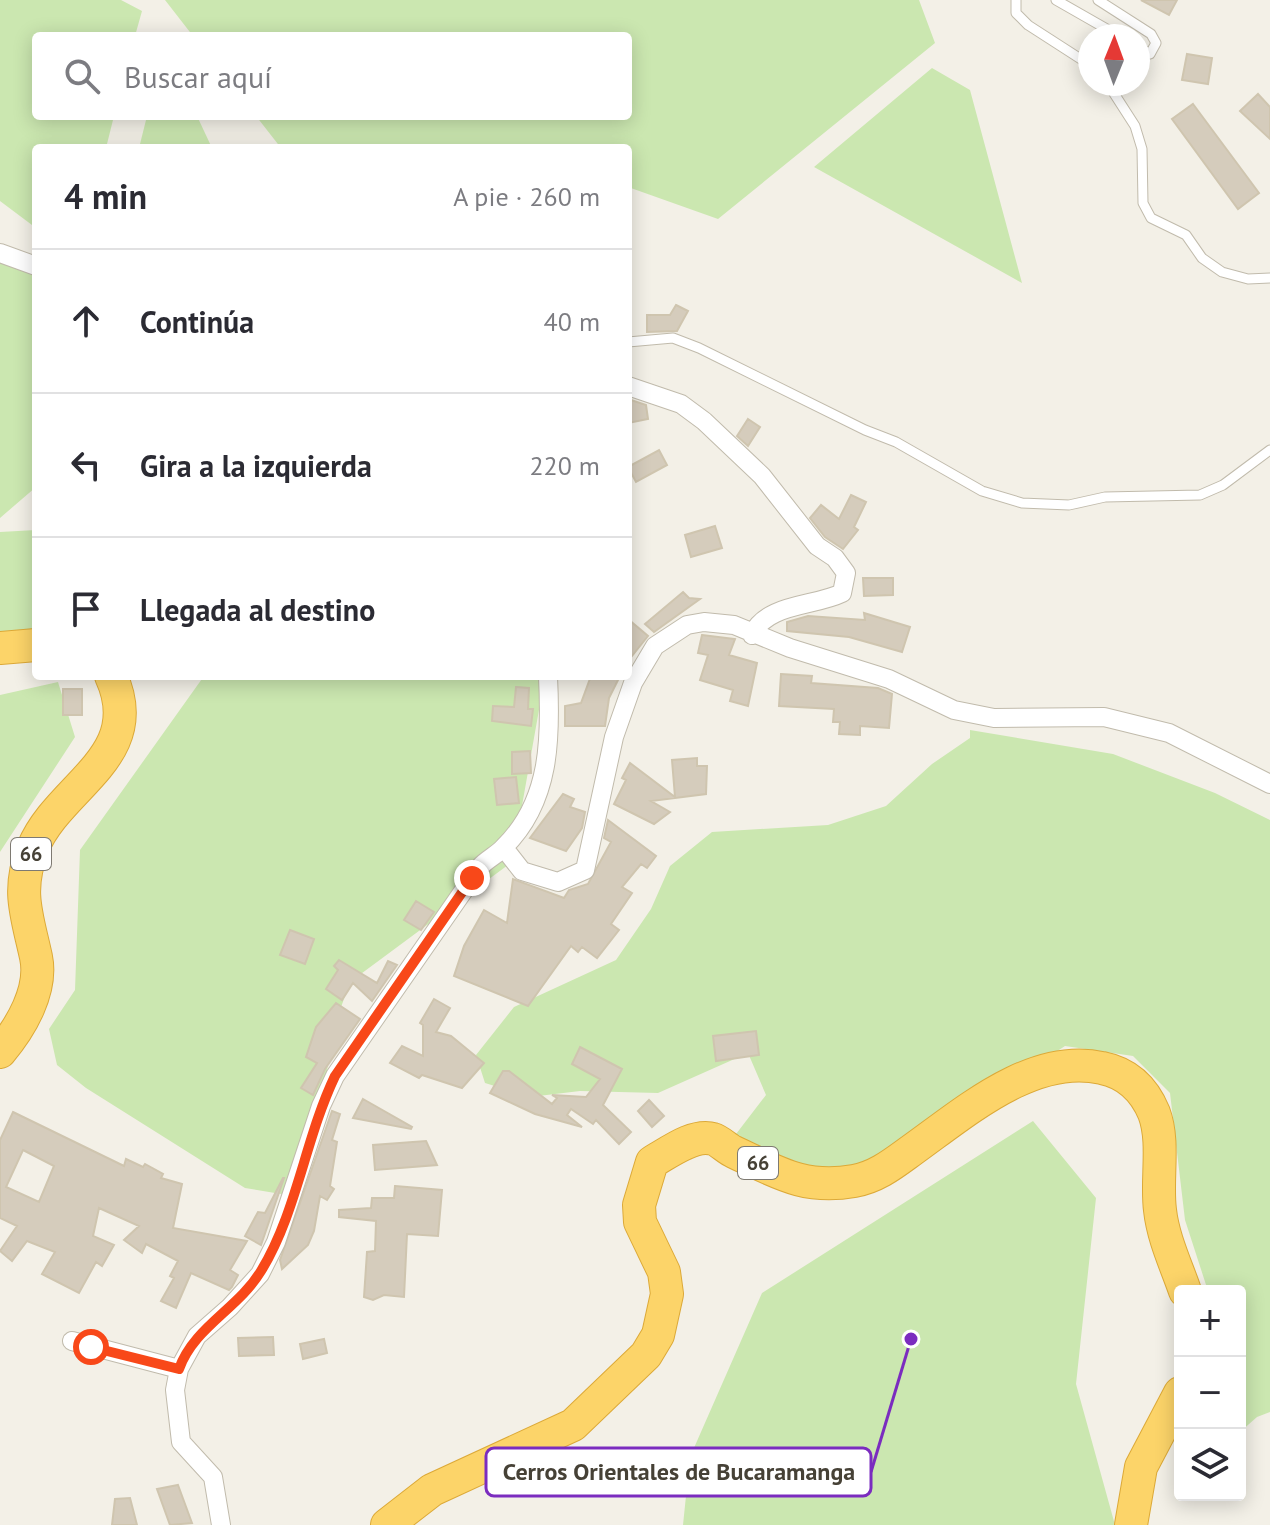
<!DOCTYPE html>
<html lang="es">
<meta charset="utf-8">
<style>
:root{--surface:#fff;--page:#f7f7f7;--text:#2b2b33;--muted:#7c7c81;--line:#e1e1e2}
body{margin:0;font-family:"PT Sans",sans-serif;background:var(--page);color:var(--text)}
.controls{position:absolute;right:24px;bottom:24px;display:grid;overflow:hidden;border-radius:8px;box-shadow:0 4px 20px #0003}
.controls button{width:72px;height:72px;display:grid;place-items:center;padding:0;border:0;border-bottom:2px solid var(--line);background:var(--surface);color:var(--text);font:40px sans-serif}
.compass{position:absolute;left:1078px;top:24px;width:72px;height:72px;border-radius:50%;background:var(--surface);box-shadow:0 4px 20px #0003;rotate:1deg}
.stop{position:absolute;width:24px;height:24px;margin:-18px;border:6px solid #f84819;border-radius:50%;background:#fff}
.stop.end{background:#f84819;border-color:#fff;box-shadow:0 2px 8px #0008}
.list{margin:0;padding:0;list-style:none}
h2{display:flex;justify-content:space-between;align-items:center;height:104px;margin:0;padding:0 32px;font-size:34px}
h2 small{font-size:26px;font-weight:400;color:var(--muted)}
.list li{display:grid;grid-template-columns:52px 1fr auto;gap:24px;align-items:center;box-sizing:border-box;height:144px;padding:0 32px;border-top:2px solid var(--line)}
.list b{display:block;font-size:30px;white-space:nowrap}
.list em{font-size:26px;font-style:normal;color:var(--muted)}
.icon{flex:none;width:44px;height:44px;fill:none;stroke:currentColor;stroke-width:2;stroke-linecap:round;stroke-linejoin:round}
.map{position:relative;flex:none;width:1270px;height:1525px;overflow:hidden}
.search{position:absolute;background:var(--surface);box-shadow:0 4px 20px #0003;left:32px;top:32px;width:600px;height:88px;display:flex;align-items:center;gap:20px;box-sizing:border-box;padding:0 28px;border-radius:8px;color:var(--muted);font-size:30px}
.panel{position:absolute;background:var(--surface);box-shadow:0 4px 20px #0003;left:32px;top:144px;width:600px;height:536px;border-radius:8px}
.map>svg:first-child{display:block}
.green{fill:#cbe7b0}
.building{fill:#d5ccbc;stroke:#cfc5af;stroke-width:2;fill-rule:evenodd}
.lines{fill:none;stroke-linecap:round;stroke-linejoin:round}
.lane-casing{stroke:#c1bbac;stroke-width:11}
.street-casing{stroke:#c1bbac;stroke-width:20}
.highway-casing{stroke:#dca938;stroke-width:34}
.lane{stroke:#fff;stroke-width:9}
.street{stroke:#fff;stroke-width:18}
.highway{stroke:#fcd469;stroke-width:32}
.route{stroke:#f84819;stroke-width:10}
.labels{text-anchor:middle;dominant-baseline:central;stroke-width:8;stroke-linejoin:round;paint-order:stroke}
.shield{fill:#fff;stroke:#7e7a72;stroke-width:2}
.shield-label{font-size:20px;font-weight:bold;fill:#464136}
.leader{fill:none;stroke:#7b2cbf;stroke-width:3}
.callout-dot{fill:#7b2cbf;stroke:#fff;stroke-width:3}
.callout{fill:#fff;stroke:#7b2cbf;stroke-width:3}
.callout-label{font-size:24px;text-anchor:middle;font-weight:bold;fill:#464136}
</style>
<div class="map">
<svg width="1270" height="1525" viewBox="0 0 1270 1525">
<rect width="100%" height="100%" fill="#f3f0e7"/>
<path class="green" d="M 0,0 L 121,0 L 142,11 L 135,36 L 36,36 L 36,116 L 114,116 L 106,148 L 36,148 L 36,228 L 0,201 Z
M 165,0 L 919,0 L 935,43 L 718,219 L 628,187 L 628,148 L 281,148 L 256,116 L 628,116 L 628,36 L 193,36 Z
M 932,68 L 970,90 L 1022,283 L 814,167 Z
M 147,116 L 197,116 L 212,148 L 139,148 Z
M 0,250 L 36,266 L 36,487 L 0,518 Z
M 36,530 L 36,646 L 0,655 L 0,532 Z
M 204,676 L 545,676 L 512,862 L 350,982 L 335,1024 L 323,1094 L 293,1196 L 245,1188 L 86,1088 L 57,1065 L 49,1029 L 75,990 L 80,850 Z
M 58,682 L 75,737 L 0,852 L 0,695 Z
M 970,730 L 1113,754 L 1215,793 L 1270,820 L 1270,1412 L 1257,1417 L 1240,1432 L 1240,1291 L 1208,1291 L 1185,1220 L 1170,1093 L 1133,1056 L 1065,1046 L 872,1174 L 809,1178 L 733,1138 L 766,1095 L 748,1053 L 658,1093 L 580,1091 L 530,1097 L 485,1083 L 476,1055 L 514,1007 L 616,960 L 651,909 L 670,866 L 712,832 L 828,825 L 886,806 L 932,764 L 970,738 Z
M 1033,1121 L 1096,1198 L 1076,1384 L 1115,1525 L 683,1525 L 690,1457 L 762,1293 Z"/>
<path class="building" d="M 1141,0 L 1177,0 L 1169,15 Z
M 1187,54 L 1212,58 L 1208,84 L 1182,80 Z
M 1258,94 L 1270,107 L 1270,139 L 1240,111 Z
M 1193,104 L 1259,193 L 1238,209 L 1172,119 Z
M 676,305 L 688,311 L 677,331 L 647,332 L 647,315 L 670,315 Z
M 628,399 L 646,405 L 648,419 L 628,423 Z
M 748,419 L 760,427 L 748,446 L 737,436 Z
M 659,450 L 667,465 L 636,482 L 628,467 Z
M 851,495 L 866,502 L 854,527 L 858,530 L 843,549 L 825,537 L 810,518 L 821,505 L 839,519 Z
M 715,526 L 722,548 L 691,557 L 685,535 Z
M 863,578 L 893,578 L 893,595 L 864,596 Z
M 683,592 L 689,598 L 700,599 L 654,632 L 645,624 Z
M 864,613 L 910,627 L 902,652 L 849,637 L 787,631 L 787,622 L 808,616 L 865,620 Z
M 628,619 L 648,636 L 628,661 Z
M 702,635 L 735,639 L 729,655 L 757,663 L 748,706 L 730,701 L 733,690 L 700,680 L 708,655 L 698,653 Z
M 781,674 L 812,676 L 811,683 L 878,688 L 892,694 L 889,728 L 860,726 L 860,735 L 839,734 L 840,722 L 833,722 L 834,709 L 779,706 Z
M 591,676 L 620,676 L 609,698 L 605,726 L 565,726 L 565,706 L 581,703 Z
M 516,687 L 529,688 L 528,709 L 533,709 L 531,726 L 492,721 L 493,706 L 514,707 Z
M 63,689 L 82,689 L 82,715 L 63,715 Z
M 530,751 L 531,773 L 512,774 L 512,752 Z
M 697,758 L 697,766 L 707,766 L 706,794 L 651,801 L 670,812 L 654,824 L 614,804 L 626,780 L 622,778 L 630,763 L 675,797 L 672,760 Z
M 516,777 L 519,803 L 497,805 L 494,779 Z
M 563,794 L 574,799 L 570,807 L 585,812 L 582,828 L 566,851 L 530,838 Z
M 608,820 L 656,856 L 647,868 L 641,864 L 622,887 L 632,893 L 611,924 L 619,930 L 597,958 L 582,947 L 578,952 L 571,946 L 528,1006 L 454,976 L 464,946 L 484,910 L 507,923 L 513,879 L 564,898 L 569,890 L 588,884 L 611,842 L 604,838 Z
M 416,901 L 434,912 L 421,930 L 404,920 Z
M 290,930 L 314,939 L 305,964 L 280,955 Z
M 339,960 L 377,983 L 388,961 L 397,965 L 372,1001 L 353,983 L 342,1000 L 326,989 L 338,970 L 334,966 Z
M 434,999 L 450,1008 L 436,1032 L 451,1036 L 484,1063 L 462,1088 L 422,1075 L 419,1078 L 390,1063 L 402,1046 L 423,1056 L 423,1025 L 420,1023 Z
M 336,1003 L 360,1019 L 325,1069 L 313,1095 L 301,1088 L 317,1063 L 306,1057 L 316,1027 Z
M 756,1031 L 759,1055 L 716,1061 L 713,1036 Z
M 580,1047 L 622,1069 L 603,1105 L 631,1132 L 619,1144 L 596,1120 L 593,1124 L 571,1109 L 567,1115 L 582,1127 L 535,1114 L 490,1093 L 503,1071 L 509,1071 L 552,1104 L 557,1098 L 552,1095 L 586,1097 L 600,1079 L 572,1064 Z
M 363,1099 L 412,1127 L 411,1129 L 353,1118 Z
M 649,1100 L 664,1116 L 652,1127 L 638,1111 Z
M 332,1111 L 340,1114 L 332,1140 L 337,1142 L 330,1186 L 334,1189 L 327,1200 L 320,1196 L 314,1231 L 308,1245 L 282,1269 L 280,1260 Z
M 13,1112 L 124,1166 L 126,1159 L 143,1167 L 145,1164 L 163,1174 L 161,1178 L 182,1184 L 173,1228 L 247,1241 L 230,1270 L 238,1275 L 232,1287 L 229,1290 L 191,1273 L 176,1308 L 161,1301 L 174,1278 L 170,1276 L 178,1261 L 146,1244 L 142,1253 L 124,1240 L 139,1226 L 99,1208 L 93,1236 L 114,1245 L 102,1266 L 96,1262 L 79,1293 L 42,1274 L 55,1252 L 27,1241 L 12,1261 L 0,1251 L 17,1226 L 0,1218 L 0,1140 ZM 23,1150 L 54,1166 L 39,1202 L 6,1187 Z
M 426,1141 L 437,1165 L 375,1170 L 373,1145 Z
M 283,1178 L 284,1178 L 261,1245 L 245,1236 L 258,1212 L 265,1213 Z
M 395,1186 L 442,1190 L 438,1236 L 407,1234 L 404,1297 L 384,1295 L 373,1300 L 364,1297 L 367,1252 L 375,1251 L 376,1221 L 339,1217 L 339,1210 L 371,1208 L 372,1198 L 394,1198 Z
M 273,1337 L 274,1355 L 239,1356 L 238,1338 Z
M 324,1339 L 327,1353 L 303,1359 L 300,1344 Z
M 178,1485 L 192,1523 L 170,1525 L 157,1489 Z
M 130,1498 L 137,1525 L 112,1525 L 115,1499 Z"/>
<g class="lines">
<defs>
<path id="lane" d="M 1016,0 L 1016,13 L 1028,25 L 1090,65
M 1056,0 L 1119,36
M 1098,0 L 1151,34 L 1156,43 L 1150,54 L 1138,47
M 1108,84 L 1135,126 L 1142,149 L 1143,203 L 1151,218 L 1186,235 L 1202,258 L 1222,272 L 1248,279 L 1270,278
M 628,342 L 673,338 L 699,348 L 865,430 L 896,442 L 982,491 L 1022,503 L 1069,505 L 1105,497 L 1200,495 L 1223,485 L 1270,450"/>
<path id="street" d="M 0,253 L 36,266
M 628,386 L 681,404 L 704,421 L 762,476 L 817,546 L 835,558 L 846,573 L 842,593 C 813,607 767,603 752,635
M 504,848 L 522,871 L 558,882 L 585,870 L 614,737 L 633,683 L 655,646 L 687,625 L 704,622 L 734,625 L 790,648 L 889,679 L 954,710 L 994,718 L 1104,717 L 1169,733 L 1270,784
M 72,1341 L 179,1369
M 221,1525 L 213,1477 L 181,1442 L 175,1390 L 179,1369 L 197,1336 L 230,1307 L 260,1274 L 276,1242 L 321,1106 L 335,1076 L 480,867 C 487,859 497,855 504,847 C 551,801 551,737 548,676"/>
<path id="highway" d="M 0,648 L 36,645
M 0,1052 C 21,1027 43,990 36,957 C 27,915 16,891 33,848 C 59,785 148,757 111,676
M 387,1525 L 432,1490 L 573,1425 L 646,1355 L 658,1335 L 667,1294 L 664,1272 L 640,1222 L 639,1205 L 652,1162 C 668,1153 694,1133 713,1139 C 720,1141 727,1149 734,1152 C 777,1172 804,1190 854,1181 C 877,1177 894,1163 912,1150 C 964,1113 1033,1052 1102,1068 C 1127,1073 1144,1089 1154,1113 C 1165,1142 1156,1180 1160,1210 C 1163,1238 1176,1265 1185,1291
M 1131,1525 L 1141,1467 L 1180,1393"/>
</defs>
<use href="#lane" class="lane-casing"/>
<use href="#street" class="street-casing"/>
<use href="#highway" class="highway-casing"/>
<use href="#lane" class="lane"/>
<use href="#street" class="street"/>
<use href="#highway" class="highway"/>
</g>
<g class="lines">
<path class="route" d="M 91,1347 L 179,1369 C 194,1327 238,1309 261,1271 C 297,1212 305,1139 335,1076 L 472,878"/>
</g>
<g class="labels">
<g class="shield">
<rect x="11" y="838" width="40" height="32" rx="6"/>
<rect x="738" y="1147" width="40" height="32" rx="6"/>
</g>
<g class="shield-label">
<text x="31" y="854">66</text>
<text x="758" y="1163">66</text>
</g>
</g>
<path class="leader" d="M911 1339L871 1472"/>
<circle class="callout-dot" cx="911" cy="1339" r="8"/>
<rect class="callout" x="486" y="1448" width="385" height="48" rx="8"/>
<g class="callout-label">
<text x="679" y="1480">Cerros Orientales de Bucaramanga</text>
</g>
</svg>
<div class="controls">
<button>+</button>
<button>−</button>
<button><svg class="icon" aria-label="layers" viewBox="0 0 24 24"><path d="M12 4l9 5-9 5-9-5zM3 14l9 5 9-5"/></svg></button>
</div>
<svg class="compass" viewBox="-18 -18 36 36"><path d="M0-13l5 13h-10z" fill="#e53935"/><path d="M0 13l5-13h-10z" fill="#7c7c81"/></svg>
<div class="stop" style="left:91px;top:1347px"></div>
<div class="stop end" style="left:472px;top:878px"></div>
<div class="search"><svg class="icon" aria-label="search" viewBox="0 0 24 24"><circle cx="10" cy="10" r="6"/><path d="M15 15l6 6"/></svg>Buscar aquí</div>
<section class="panel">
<h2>4 min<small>A pie · 260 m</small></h2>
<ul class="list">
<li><svg class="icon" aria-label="ahead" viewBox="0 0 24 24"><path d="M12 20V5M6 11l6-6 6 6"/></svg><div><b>Continúa</b></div><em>40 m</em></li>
<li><svg class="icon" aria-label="left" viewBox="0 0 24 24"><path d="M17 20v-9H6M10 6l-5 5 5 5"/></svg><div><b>Gira a la izquierda</b></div><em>220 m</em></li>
<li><svg class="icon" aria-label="arrive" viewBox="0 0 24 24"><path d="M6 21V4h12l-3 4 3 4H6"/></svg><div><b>Llegada al destino</b></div></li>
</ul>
</section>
</div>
